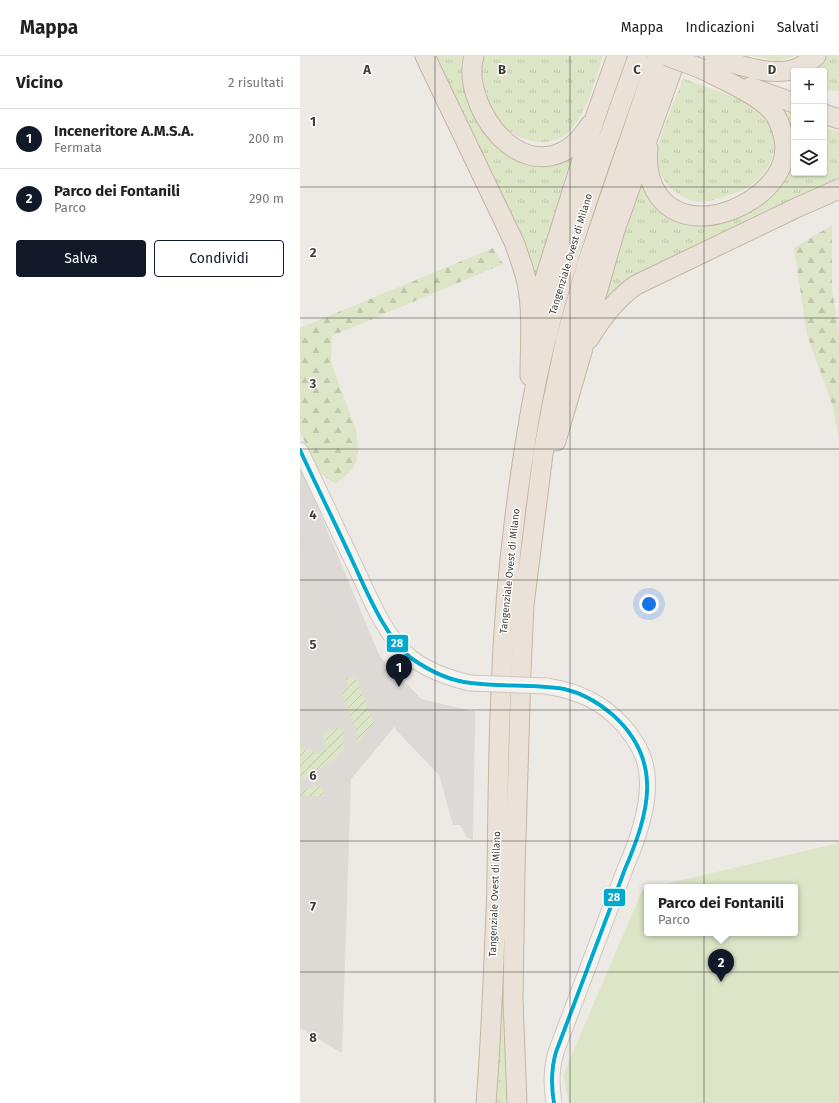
<!DOCTYPE html>
<html lang="it">
<meta charset="utf-8">
<style>
:root{--surface:#fff;--page:#f2f2f2;--text:#222;--muted:#767676;--line:#e0e0e0;--accent:#111827}
body{margin:0;font-family:"Fira Sans",sans-serif;background:var(--page);color:var(--text)}
.controls{position:absolute;right:12px;top:12px;display:grid;overflow:hidden;border-radius:4px;box-shadow:0 1px 3px #0004}
.controls button{width:36px;height:36px;display:grid;place-items:center;padding:0;border:0;border-bottom:1px solid var(--line);background:var(--surface);color:var(--text);font:20px sans-serif}
.you{position:absolute;left:349px;top:548px;width:14px;height:14px;margin:-10px;border:3px solid #fff;border-radius:50%;background:#1a73e8;box-shadow:0 0 0 6px #1a73e833}
.badge{display:grid;place-items:center;width:26px;height:26px;border-radius:50%;background:var(--accent);color:#fff;font-size:13px;font-weight:700}
.pin{position:absolute;translate:-50% -33px;filter:drop-shadow(0 1px 2px #0008)}
.pin::after{content:'';position:absolute;top:21px;width:14px;height:12px;background:inherit;clip-path:polygon(0 0,100% 0,50% 100%)}
.popup{position:absolute;left:344px;top:828px;width:154px;height:52px;box-sizing:border-box;display:grid;place-content:center;border-radius:4px;background:var(--surface);filter:drop-shadow(0 1px 3px #0005);font-size:13px;white-space:nowrap;color:var(--muted)}
.popup b{font-size:15px;color:var(--text)}
.popup::after{content:'';position:absolute;left:50%;top:100%;margin-left:-8px;border:8px solid transparent;border-top-color:var(--surface)}
.list{margin:0;padding:0;list-style:none}
h2{display:flex;justify-content:space-between;align-items:center;height:52px;margin:0;padding:0 16px;font-size:17px}
h2 small{font-size:13px;font-weight:400;color:var(--muted)}
.list li{display:grid;grid-template-columns:26px 1fr auto;gap:12px;align-items:center;box-sizing:border-box;height:60px;padding:0 16px;border-top:1px solid var(--line)}
.list b{display:block;font-size:15px;white-space:nowrap}
.list p{margin:0;font-size:13px;white-space:nowrap;color:var(--muted)}
.list em{font-size:13px;font-style:normal;color:var(--muted)}
.actions{display:flex;gap:8px;padding:12px 16px}
.actions a{flex:1;padding:9px 0;border:1px solid var(--accent);border-radius:4px;text-align:center;font-size:14px;color:var(--accent)}
.actions .main{background:var(--accent);color:#fff}
.icon{flex:none;width:22px;height:22px;fill:none;stroke:currentColor;stroke-width:2;stroke-linecap:round;stroke-linejoin:round}
.map{position:relative;flex:none;width:539px;height:1047px;overflow:hidden}
header{display:flex;align-items:center;gap:24px;box-sizing:border-box;height:56px;padding:0 20px;background:var(--surface);border-bottom:1px solid var(--line)}
header strong{font-size:19px}
nav{display:flex;gap:22px;margin-inline-start:auto;font-size:14px}
main{display:flex}
aside{flex:1;background:var(--surface)}
.map>svg:first-child{display:block}
.industrial{fill:#ddd9d4}
.grass{fill:url(#grass-tufts)}
.forest{fill:url(#forest-firs)}
.park{fill:#dce6c7}
.garden{fill:url(#garden-furrows)}
.parking{fill:#dcd9d6}
.lines{fill:none;stroke-linecap:round;stroke-linejoin:round}
.secondary-casing{stroke:#ccc6be;stroke-width:17}
.highway-casing{stroke:#c3b5a3;stroke-width:21}
.secondary{stroke:#f5f2ed;stroke-width:15}
.highway{stroke:#eae2d8;stroke-width:19}
.secondary-bridge-casing{stroke:#ccc6be;stroke-width:17;stroke-linecap:butt}
.highway-bridge-casing{stroke:#c3b5a3;stroke-width:21;stroke-linecap:butt}
.secondary-bridge{stroke:#f5f2ed;stroke-width:15}
.highway-bridge{stroke:#eae2d8;stroke-width:19}
.bus-1-casing{stroke:#fff;stroke-width:7}
.bus-1{stroke:#00a9ce;stroke-width:4}
.grid{fill:none;stroke:#413b33;stroke-width:1;stroke-opacity:0.55}
.labels{text-anchor:middle;dominant-baseline:central;stroke-width:3;stroke-linejoin:round;paint-order:stroke}
.street-label{font-size:10px;fill:#413b33;stroke:#fff}
.grid-label{font-size:13px;text-anchor:middle;font-weight:bold;fill:#413b33;stroke:#fff;stroke-width:3;stroke-linejoin:round;paint-order:stroke}
.line-badge{stroke:#fff;stroke-width:1.5}
.badge-label{font-size:11px;text-anchor:middle;font-weight:bold;fill:#fff}
</style>
<header>
<strong>Mappa</strong>
<nav><a>Mappa</a><a>Indicazioni</a><a>Salvati</a></nav>
</header>
<main>
<aside>
<h2>Vicino<small>2 risultati</small></h2>
<ul class="list">
<li><span class="badge">1</span><div><b>Inceneritore A.M.S.A.</b><p>Fermata</p></div><em>200 m</em></li>
<li><span class="badge">2</span><div><b>Parco dei Fontanili</b><p>Parco</p></div><em>290 m</em></li>
</ul>
<div class="actions"><a class="main">Salva</a><a>Condividi</a></div>
</aside>
<div class="map">
<svg width="539" height="1047" viewBox="0 0 539 1047">
<defs>
<pattern id="grass-tufts" width="24" height="20" patternUnits="userSpaceOnUse"><rect width="24" height="20" fill="#dce6c7"/><path d="M3 7l-1-3M5 7V3M7 7l1-3M15 17l-1-3M17 17v-4M19 17l1-3" fill="none" stroke="#bec6ab"/></pattern>
<pattern id="forest-firs" width="22" height="20" patternUnits="userSpaceOnUse"><rect width="22" height="20" fill="#dce6c7"/><path d="M5 1l3.5 6h-7zM16 11l3.5 6h-7z" fill="#bec6ab"/></pattern>
<pattern id="garden-furrows" width="10" height="10" patternUnits="userSpaceOnUse"><rect width="10" height="10" fill="#dce6c7"/><path d="M-1 1l2-2M0 10L10 0M9 11l2-2" fill="none" stroke="#bec6ab"/></pattern>
</defs>
<rect width="100%" height="100%" fill="#edeae6"/>
<path class="industrial" d="M 0,412 L 20,457 L 80,601 L 121,643 L 175,656 L 173,784 L 167,781 L 160,769 L 146,718 L 95,670 L 51,723 L 42,997 L 0,972 Z"/>
<path class="grass" d="M 133,0 L 162,0 L 161,18 L 167,37 L 194,86 L 272,98 L 234,231 Z
M 185,0 L 303,0 C 296,21 285,63 268,77 C 246,94 217,86 200,66 C 191,55 186,38 183,24 C 182,20 181,15 181,12 C 181,8 184,3 185,0 Z
M 453,0 L 497,0 L 476,5 Z
M 522,0 L 539,0 L 539,35 L 524,34 L 524,15 L 501,15 Z
M 383,22 C 398,28 412,33 426,38 C 435,41 446,44 454,50 C 482,72 480,105 454,127 C 445,134 434,138 424,141 C 417,143 404,147 397,146 C 386,143 373,136 366,127 C 361,120 356,109 357,100 C 358,79 376,43 383,22 Z
M 473,49 L 494,54 L 494,117 L 524,117 L 524,71 L 539,76 L 539,128 L 298,250 L 342,116 L 388,164 L 478,128 Z
M 204,855 L 206,855 L 207,1047 L 196,1047 Z"/>
<path class="forest" d="M 532,169 L 532,233 L 539,277 L 539,382 L 532,348 L 507,279 L 494,192 Z
M 193,192 L 203,208 L 32,280 L 31,306 L 56,374 L 58,391 L 57,404 L 52,414 L 36,428 L 19,417 L 0,376 L 0,272 Z"/>
<path class="park" d="M 539,787 L 539,1047 L 269,1047 L 263,1019 L 343,833 L 347,832 L 347,877 L 495,877 L 495,831 L 352,831 Z"/>
<path class="garden" d="M 55,621 L 74,667 L 57,687 L 55,683 L 59,681 L 41,634 L 49,632 L 46,622 Z
M 40,671 C 43,678 46,685 43,693 C 40,700 9,722 0,725 L 0,686 L 4,695 L 11,692 L 14,698 L 28,693 L 22,678 Z
M 15,730 L 21,731 L 23,733 L 23,741 L 0,740 L 0,736 Z"/>
<path class="parking" d="M 0,434 L 54,570 L 56,580 L 43,585 L 0,479 Z
M 70,591 L 121,643 L 175,656 L 172,769 L 153,769 L 139,719 L 96,674 Z"/>
<g class="lines">
<defs>
<path id="secondary" d="M 0,394 C 19,433 37,473 56,512 C 68,538 80,567 98,589 C 116,611 144,621 170,627
M 246,630 C 277,635 301,645 323,669 C 329,676 335,684 339,692 C 359,727 340,779 325,813 L 256,996 C 251,1013 251,1029 254,1047"/>
<path id="highway" d="M 125,0 L 214,186 C 219,200 224,213 227,227 C 233,256 230,291 230,320
M 174,0 C 169,16 173,33 179,48 C 201,100 254,125 290,69
M 409,0 C 434,7 465,20 492,14 C 501,12 508,6 516,0
M 450,31 L 494,47
M 524,58 L 539,63
M 348,92 C 344,129 363,161 403,160 C 441,159 492,125 484,83 C 482,73 479,63 472,55 C 457,38 423,24 402,13
M 235,260 L 241,235 L 296,59 L 317,0
M 289,283 C 302,261 316,243 336,229 L 496,152 L 539,133
M 256,385 L 283,292 L 290,261 L 315,174 L 377,0
M 186,1047 C 190,999 192,951 194,903 C 195,874 197,846 197,817 C 198,756 198,696 201,635 C 204,544 214,453 229,364 C 250,239 296,119 338,0
M 217,1047 L 213,944 L 215,815 L 221,615 L 224,549 L 243,398 L 251,354 L 266,282 L 286,211 L 358,0"/>
</defs>
<use href="#secondary" class="secondary-casing"/>
<use href="#highway" class="highway-casing"/>
<use href="#secondary" class="secondary"/>
<use href="#highway" class="highway"/>
<defs>
<path id="secondary-bridge" d="M 170,627 L 246,630"/>
<path id="highway-bridge" d="M 367,0 L 402,13"/>
</defs>
<use href="#secondary-bridge" class="secondary-bridge-casing"/>
<use href="#highway-bridge" class="highway-bridge-casing"/>
<use href="#secondary-bridge" class="secondary-bridge"/>
<use href="#highway-bridge" class="highway-bridge"/>
<defs>
<path id="bus-1" d="M 0,394 C 17,431 35,467 52,504 C 66,534 85,581 111,602 C 128,614 150,625 171,627 C 202,631 233,628 264,633 C 282,637 299,647 313,659 C 364,705 349,757 325,813 L 256,996 C 251,1013 251,1029 254,1047"/>
</defs>
<use href="#bus-1" class="bus-1-casing"/>
<use href="#bus-1" class="bus-1"/>
</g>
<path class="grid" d="M 135,0 L 135,1047M 270,0 L 270,1047M 404,0 L 404,1047M 0,131 L 539,131M 0,262 L 539,262M 0,393 L 539,393M 0,524 L 539,524M 0,654 L 539,654M 0,785 L 539,785M 0,916 L 539,916"/>
<g class="labels">
<g class="street-label">
<text transform="translate(271 198) rotate(-73)">Tangenziale Ovest di Milano</text>
<text transform="translate(210 515) rotate(-84)">Tangenziale Ovest di Milano</text>
<text transform="translate(195 838) rotate(-88)">Tangenziale Ovest di Milano</text>
</g>
</g>
<g class="grid-label">
<text x="67" y="18">A</text>
<text x="202" y="18">B</text>
<text x="337" y="18">C</text>
<text x="472" y="18">D</text>
<text x="13" y="70">1</text>
<text x="13" y="201">2</text>
<text x="13" y="332">3</text>
<text x="13" y="463">4</text>
<text x="13" y="593">5</text>
<text x="13" y="724">6</text>
<text x="13" y="855">7</text>
<text x="13" y="986">8</text>
</g>
<g class="line-badge">
<rect x="86" y="578" width="23" height="19" rx="4" fill="#00a9ce"/>
<rect x="303" y="832" width="23" height="19" rx="4" fill="#00a9ce"/>
</g>
<g class="badge-label">
<text x="97" y="591">28</text>
<text x="314" y="845">28</text>
</g>
</svg>
<div class="controls">
<button>+</button>
<button>−</button>
<button><svg class="icon" aria-label="layers" viewBox="0 0 24 24"><path d="M12 4l9 5-9 5-9-5zM3 14l9 5 9-5"/></svg></button>
</div>
<div class="you"></div>
<div class="pin badge" style="left:99px;top:631px">1</div>
<div class="pin badge" style="left:421px;top:926px">2</div>
<div class="popup"><b>Parco dei Fontanili</b>Parco</div>
</div>
</main>
